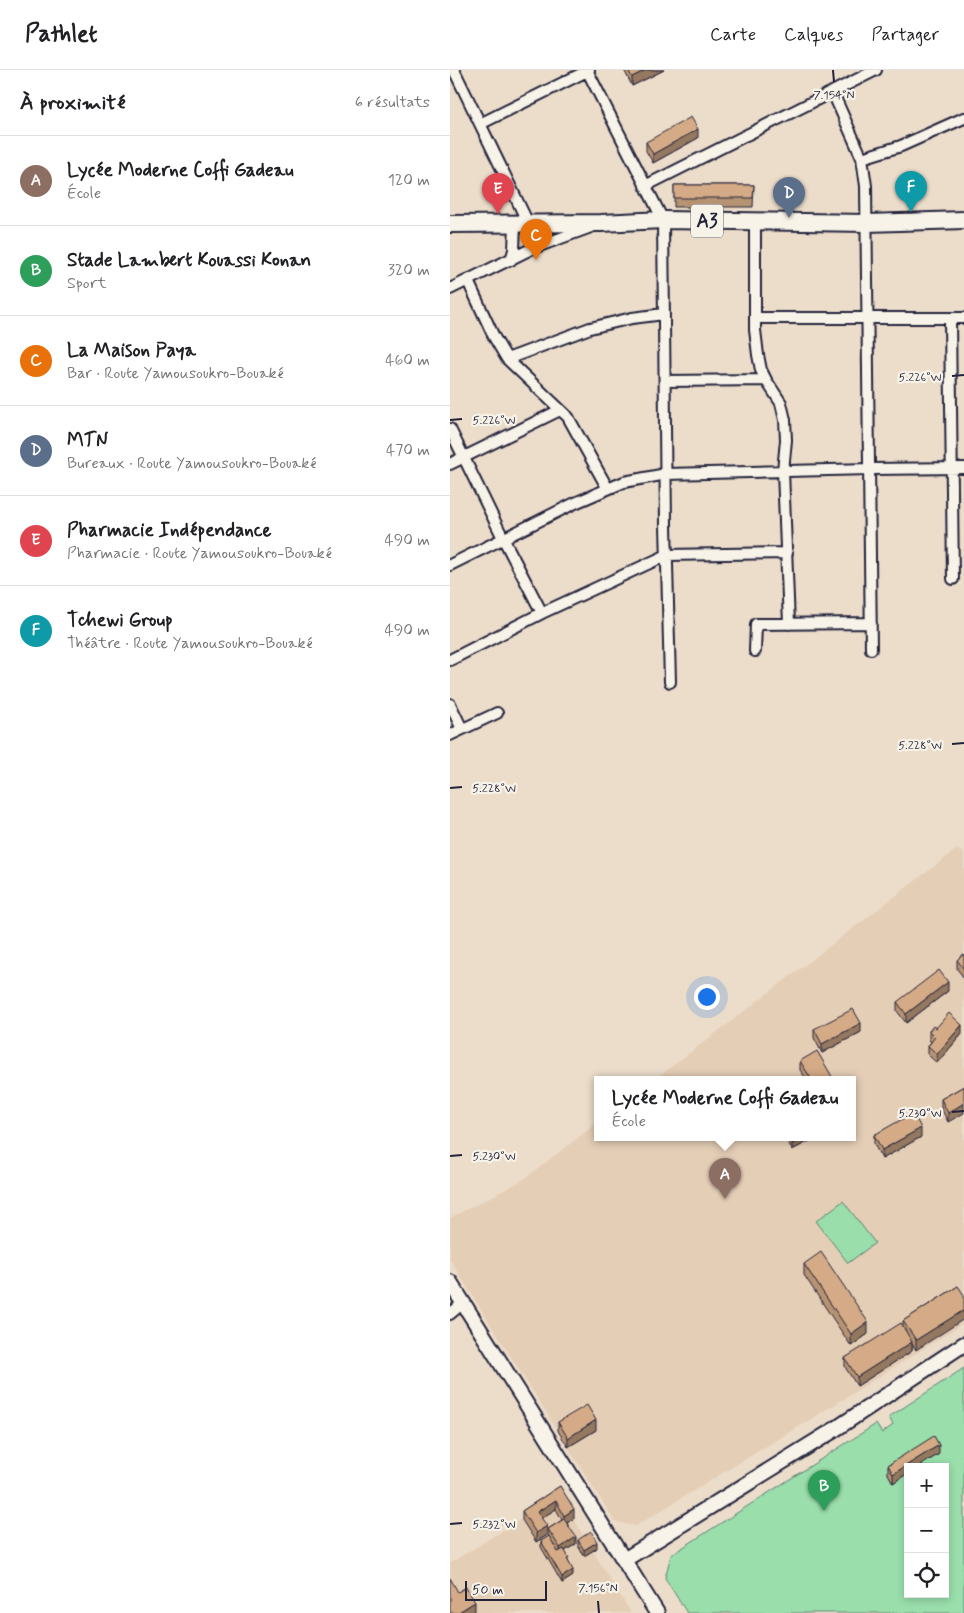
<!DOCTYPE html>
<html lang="fr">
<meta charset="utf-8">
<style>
:root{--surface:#fff;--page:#f6f6f6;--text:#202124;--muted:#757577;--line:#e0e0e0;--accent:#db2777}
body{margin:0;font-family:Mynerve,sans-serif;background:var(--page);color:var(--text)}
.controls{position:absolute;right:15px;bottom:15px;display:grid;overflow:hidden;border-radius:0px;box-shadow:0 2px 8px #0003}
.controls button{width:45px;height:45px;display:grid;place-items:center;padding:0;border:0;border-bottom:1px solid var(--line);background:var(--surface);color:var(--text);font:25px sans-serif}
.scale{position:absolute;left:15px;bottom:12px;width:82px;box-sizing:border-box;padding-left:5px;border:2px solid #22223b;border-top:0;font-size:14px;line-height:18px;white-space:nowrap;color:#22223b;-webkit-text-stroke:4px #f7f3e8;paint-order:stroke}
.you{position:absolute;left:256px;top:926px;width:18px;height:18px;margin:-12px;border:4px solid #fff;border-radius:50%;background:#1a73e8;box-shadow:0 0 0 8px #1a73e833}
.badge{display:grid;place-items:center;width:32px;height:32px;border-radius:50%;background:var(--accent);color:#fff;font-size:16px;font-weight:700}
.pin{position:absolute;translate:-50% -41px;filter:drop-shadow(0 1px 2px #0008)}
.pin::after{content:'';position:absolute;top:26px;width:18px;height:15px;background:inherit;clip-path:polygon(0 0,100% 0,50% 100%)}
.popup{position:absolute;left:144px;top:1006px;width:262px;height:65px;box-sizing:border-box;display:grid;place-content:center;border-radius:0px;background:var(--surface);filter:drop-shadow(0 1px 4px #0005);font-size:16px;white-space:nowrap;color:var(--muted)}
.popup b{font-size:19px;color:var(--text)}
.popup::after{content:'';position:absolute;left:50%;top:100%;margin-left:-10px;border:10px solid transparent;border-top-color:var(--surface)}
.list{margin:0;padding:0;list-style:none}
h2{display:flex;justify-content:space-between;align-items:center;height:65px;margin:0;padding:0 20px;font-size:21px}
h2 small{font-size:16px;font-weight:400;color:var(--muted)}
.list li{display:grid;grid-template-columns:32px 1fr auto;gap:15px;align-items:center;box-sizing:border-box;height:90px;padding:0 20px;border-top:1px solid var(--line)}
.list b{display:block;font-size:19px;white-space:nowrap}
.list p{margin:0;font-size:16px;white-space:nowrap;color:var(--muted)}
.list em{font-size:16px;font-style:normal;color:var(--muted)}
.icon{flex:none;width:28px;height:28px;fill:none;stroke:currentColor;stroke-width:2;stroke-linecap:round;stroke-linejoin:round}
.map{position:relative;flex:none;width:514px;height:1543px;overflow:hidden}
header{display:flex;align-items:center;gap:30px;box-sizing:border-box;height:70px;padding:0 25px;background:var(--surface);border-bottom:1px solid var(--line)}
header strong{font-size:24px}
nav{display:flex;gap:28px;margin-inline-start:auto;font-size:18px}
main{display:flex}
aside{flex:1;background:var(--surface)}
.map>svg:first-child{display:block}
.built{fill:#e5ceb6}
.green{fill:#99deab;stroke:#5e8073;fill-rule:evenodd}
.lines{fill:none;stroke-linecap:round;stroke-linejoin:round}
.minor-casing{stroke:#22223b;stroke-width:14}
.tertiary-casing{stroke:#22223b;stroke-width:18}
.primary-casing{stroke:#22223b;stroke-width:20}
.minor{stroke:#f7f3e8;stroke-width:10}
.tertiary{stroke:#f7f3e8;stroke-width:14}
.primary{stroke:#f7f3e8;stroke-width:16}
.wall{fill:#b69373;stroke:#22223b}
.shaded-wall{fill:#94785e;stroke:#22223b}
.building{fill:#d4ab86;stroke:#22223b}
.ticks{fill:none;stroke:#22223b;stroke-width:2}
.labels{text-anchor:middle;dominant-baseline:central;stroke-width:4.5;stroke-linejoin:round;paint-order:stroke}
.shield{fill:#f7f3e8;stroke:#62616f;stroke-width:1}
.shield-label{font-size:19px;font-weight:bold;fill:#22223b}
.ticks-label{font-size:12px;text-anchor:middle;fill:#22223b;stroke:#f7f3e8;stroke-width:4.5;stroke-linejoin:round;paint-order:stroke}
</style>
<header>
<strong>Pathlet</strong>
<nav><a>Carte</a><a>Calques</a><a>Partager</a></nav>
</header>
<main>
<aside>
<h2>À proximité<small>6 résultats</small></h2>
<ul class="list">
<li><span class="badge" style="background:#8d6e63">A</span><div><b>Lycée Moderne Coffi Gadeau</b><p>École</p></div><em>120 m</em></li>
<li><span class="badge" style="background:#2e9e5b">B</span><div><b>Stade Lambert Kouassi Konan</b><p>Sport</p></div><em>320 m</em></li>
<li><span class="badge" style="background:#e8710a">C</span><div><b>La Maison Paya</b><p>Bar · Route Yamousoukro-Bouaké</p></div><em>460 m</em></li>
<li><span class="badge" style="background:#5c6f8a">D</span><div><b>MTN</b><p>Bureaux · Route Yamousoukro-Bouaké</p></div><em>470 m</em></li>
<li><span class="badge" style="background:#e0444e">E</span><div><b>Pharmacie Indépendance</b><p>Pharmacie · Route Yamousoukro-Bouaké</p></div><em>490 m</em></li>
<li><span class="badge" style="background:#0f9aa8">F</span><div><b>Tchewi Group</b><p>Théâtre · Route Yamousoukro-Bouaké</p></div><em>490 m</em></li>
</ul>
</aside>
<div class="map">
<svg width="514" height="1543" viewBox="0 0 514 1543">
<rect width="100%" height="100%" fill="#ecddcb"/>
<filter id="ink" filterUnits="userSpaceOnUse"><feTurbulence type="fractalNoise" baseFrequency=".02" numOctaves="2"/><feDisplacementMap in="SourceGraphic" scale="10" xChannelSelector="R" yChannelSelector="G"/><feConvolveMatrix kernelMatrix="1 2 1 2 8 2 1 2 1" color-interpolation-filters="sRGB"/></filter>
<g filter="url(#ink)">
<path class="built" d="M 507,779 L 514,783 L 514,1253 L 402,1324 L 186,1456 L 165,1452 L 0,1190 L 0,1148 L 73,1110 L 147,1053 L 148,1068 L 402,1068 L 402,1010 L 204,1010 Z
M 110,1425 L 136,1470 L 141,1467 L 147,1478 L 143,1481 L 181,1543 L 0,1543 L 0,1493 Z"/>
<path class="green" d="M 393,1131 L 425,1173 L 398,1193 L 366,1151 Z
M 514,1298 L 514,1543 L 237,1543 L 215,1508 L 221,1485 L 426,1354 L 432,1363 L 443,1355 L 439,1347 ZM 458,1397 L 495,1397 L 495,1524 L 458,1524 Z"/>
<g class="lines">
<defs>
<path id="minor" d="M 4,0 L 78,153
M 137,0 L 213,150 L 216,455 L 220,612
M 383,23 L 412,88 L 416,116 L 421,579
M 30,54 L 139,0
M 412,88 L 451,76 L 514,48
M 195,116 L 426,0
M 305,152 L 305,260 L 308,285 L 311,300 L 316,310 L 331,333 L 335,350 L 336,370 L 333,401 L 339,554
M 61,190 L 64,180 L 65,154
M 18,211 L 44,267 L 57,289 L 118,347 L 158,419
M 0,219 L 81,179 L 141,157
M 305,248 L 514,248
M 500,248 L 503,509
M 57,289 L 140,258 L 182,248 L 214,244
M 215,311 L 316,310
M 0,359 L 53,468 L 92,543
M 0,394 L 110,340
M 0,495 L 125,433 L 174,412 L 216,404 L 420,399 L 514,398
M 305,581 L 306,554 L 421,553
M 0,590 L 92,543 L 217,485 L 337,483
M 0,634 L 12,659
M 0,665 L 47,643
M 0,1244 L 13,1233"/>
<path id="tertiary" d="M 0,1212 L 207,1543
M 174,1490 L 384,1360 L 514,1274"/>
<path id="primary" d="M 0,154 L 151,153 L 213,150 L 417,153 L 514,150"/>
</defs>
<use href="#minor" class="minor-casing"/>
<use href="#tertiary" class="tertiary-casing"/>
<use href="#primary" class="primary-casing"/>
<use href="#minor" class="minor"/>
<use href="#tertiary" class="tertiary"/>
<use href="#primary" class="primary"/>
</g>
<path class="wall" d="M 174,0 L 214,0 L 182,16 Z
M 248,68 L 203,93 L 196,81 L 196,72 Z
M 224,115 L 304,115 L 303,137 L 224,137 Z
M 514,884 L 514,908 L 507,899 L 507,890 Z
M 498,921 L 456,953 L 447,941 L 447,932 Z
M 486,958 L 512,964 L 487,993 L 478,985 L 478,976 L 481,972 L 479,970 L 479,961 Z
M 364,959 L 411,962 L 372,983 L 364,968 Z
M 350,991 L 384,1010 L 357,1010 L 350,1000 Z
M 514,1016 L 498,1052 L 491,1038 L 491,1029 Z
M 424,1065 L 471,1067 L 432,1089 L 424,1074 Z
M 336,1068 L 363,1068 L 363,1069 L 342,1080 Z
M 354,1194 L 418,1264 L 401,1276 L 354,1205 Z
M 508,1216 L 466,1280 L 462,1274 L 462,1281 L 407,1316 L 395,1297 L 395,1288 L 453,1257 L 453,1251 Z
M 108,1352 L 146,1360 L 118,1377 L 108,1361 Z
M 489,1384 L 468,1397 L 458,1397 L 458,1403 L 443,1413 L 438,1404 L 438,1395 Z
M 110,1416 L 124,1448 L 117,1453 L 126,1474 L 115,1481 L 123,1506 L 112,1513 L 91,1477 L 91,1471 L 99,1466 L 98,1465 L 98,1459 L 112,1450 L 106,1439 L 91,1448 L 97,1465 L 86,1472 L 72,1450 L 72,1441 Z
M 128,1470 L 147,1478 L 134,1486 L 128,1476 Z"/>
<path class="shaded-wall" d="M 196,0 L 214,0 L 182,16 L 182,7 Z
M 248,59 L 248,68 L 203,93 L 203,84 Z
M 498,912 L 498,921 L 456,953 L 456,944 Z
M 411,953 L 411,962 L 372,983 L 372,974 Z
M 512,955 L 512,964 L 487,993 L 487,984 Z
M 514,1033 L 514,1043 L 498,1052 L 498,1043 Z
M 471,1058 L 471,1067 L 432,1089 L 432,1080 Z
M 354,1068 L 363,1068 L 363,1069 L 342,1080 L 342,1074 Z
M 514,1240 L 514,1249 L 466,1280 L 466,1270 Z
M 418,1252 L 418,1264 L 401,1276 L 401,1264 Z
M 462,1272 L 462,1281 L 407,1316 L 407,1307 Z
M 146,1350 L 146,1360 L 118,1377 L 118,1368 Z
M 489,1375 L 489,1384 L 468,1397 L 458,1397 L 458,1403 L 443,1413 L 443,1404 Z
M 106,1430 L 106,1439 L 87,1451 L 87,1442 Z
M 124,1439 L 124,1448 L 114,1455 L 114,1446 Z
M 97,1456 L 97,1465 L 86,1472 L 86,1463 Z
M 126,1467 L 126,1474 L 110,1484 L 110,1478 Z
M 147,1472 L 147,1478 L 134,1486 L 134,1480 Z
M 123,1500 L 123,1506 L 112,1513 L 112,1507 Z
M 25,1532 L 25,1541 L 22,1543 L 7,1543 Z"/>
<path class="building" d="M 178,0 L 196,0 L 182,7 Z
M 241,47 L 248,59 L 203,84 L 196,72 Z
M 224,115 L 304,115 L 303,128 L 224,128 Z
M 514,884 L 514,899 L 507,890 Z
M 489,900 L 498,912 L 456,944 L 447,932 Z
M 403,939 L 411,953 L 372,974 L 364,959 Z
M 499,943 L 512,955 L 487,984 L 478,976 L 485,967 L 479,961 L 483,956 L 486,958 Z
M 367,981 L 384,1010 L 362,1010 L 350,991 Z
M 514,1016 L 514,1033 L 498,1043 L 491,1029 Z
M 463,1043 L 471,1058 L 432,1080 L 424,1065 Z
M 339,1068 L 354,1068 L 342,1074 Z
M 371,1182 L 418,1252 L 401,1264 L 354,1194 Z
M 508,1216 L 514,1225 L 514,1240 L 466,1270 L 453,1251 Z
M 451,1253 L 462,1272 L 407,1307 L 395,1288 Z
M 137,1335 L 146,1350 L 118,1368 L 108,1352 Z
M 484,1366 L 489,1375 L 443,1404 L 438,1395 Z
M 110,1416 L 124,1439 L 114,1446 L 106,1430 L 87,1442 L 97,1456 L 86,1463 L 72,1441 Z
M 114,1449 L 126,1467 L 110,1478 L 98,1459 Z
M 141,1461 L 147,1472 L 134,1480 L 128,1470 Z
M 99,1466 L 108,1482 L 114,1479 L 119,1488 L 117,1489 L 123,1500 L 112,1507 L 91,1471 Z
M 0,1508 L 8,1522 L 16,1517 L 25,1532 L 7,1543 L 0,1543 Z"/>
</g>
<path class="ticks" d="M 383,0 L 384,12M 502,306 L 514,305M 0,350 L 12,349M 502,674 L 514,673M 0,718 L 12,717M 502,1042 L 514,1041M 0,1086 L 12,1085M 0,1454 L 12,1453M 148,1531 L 149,1543"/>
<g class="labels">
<rect class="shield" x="241" y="134.5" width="32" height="33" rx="4"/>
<g class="shield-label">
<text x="257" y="151">A3</text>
</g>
</g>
<g class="ticks-label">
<text x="384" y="29">7.154°N</text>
<text x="470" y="311">5.226°W</text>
<text x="44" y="354">5.226°W</text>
<text x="470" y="679">5.228°W</text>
<text x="44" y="722">5.228°W</text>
<text x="470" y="1047">5.230°W</text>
<text x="44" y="1090">5.230°W</text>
<text x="44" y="1458">5.232°W</text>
<text x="148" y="1522">7.156°N</text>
</g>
</svg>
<div class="controls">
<button>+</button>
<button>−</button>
<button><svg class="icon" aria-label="locate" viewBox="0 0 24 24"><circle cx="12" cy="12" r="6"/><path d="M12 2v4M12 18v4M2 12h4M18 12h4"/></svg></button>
</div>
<div class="scale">50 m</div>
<div class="you"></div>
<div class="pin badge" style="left:275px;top:1129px;background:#8d6e63">A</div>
<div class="popup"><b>Lycée Moderne Coffi Gadeau</b>École</div>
<div class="pin badge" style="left:374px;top:1441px;background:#2e9e5b">B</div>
<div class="pin badge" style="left:86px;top:190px;background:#e8710a">C</div>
<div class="pin badge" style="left:339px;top:148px;background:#5c6f8a">D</div>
<div class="pin badge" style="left:48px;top:144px;background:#e0444e">E</div>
<div class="pin badge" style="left:461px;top:142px;background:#0f9aa8">F</div>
</div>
</main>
